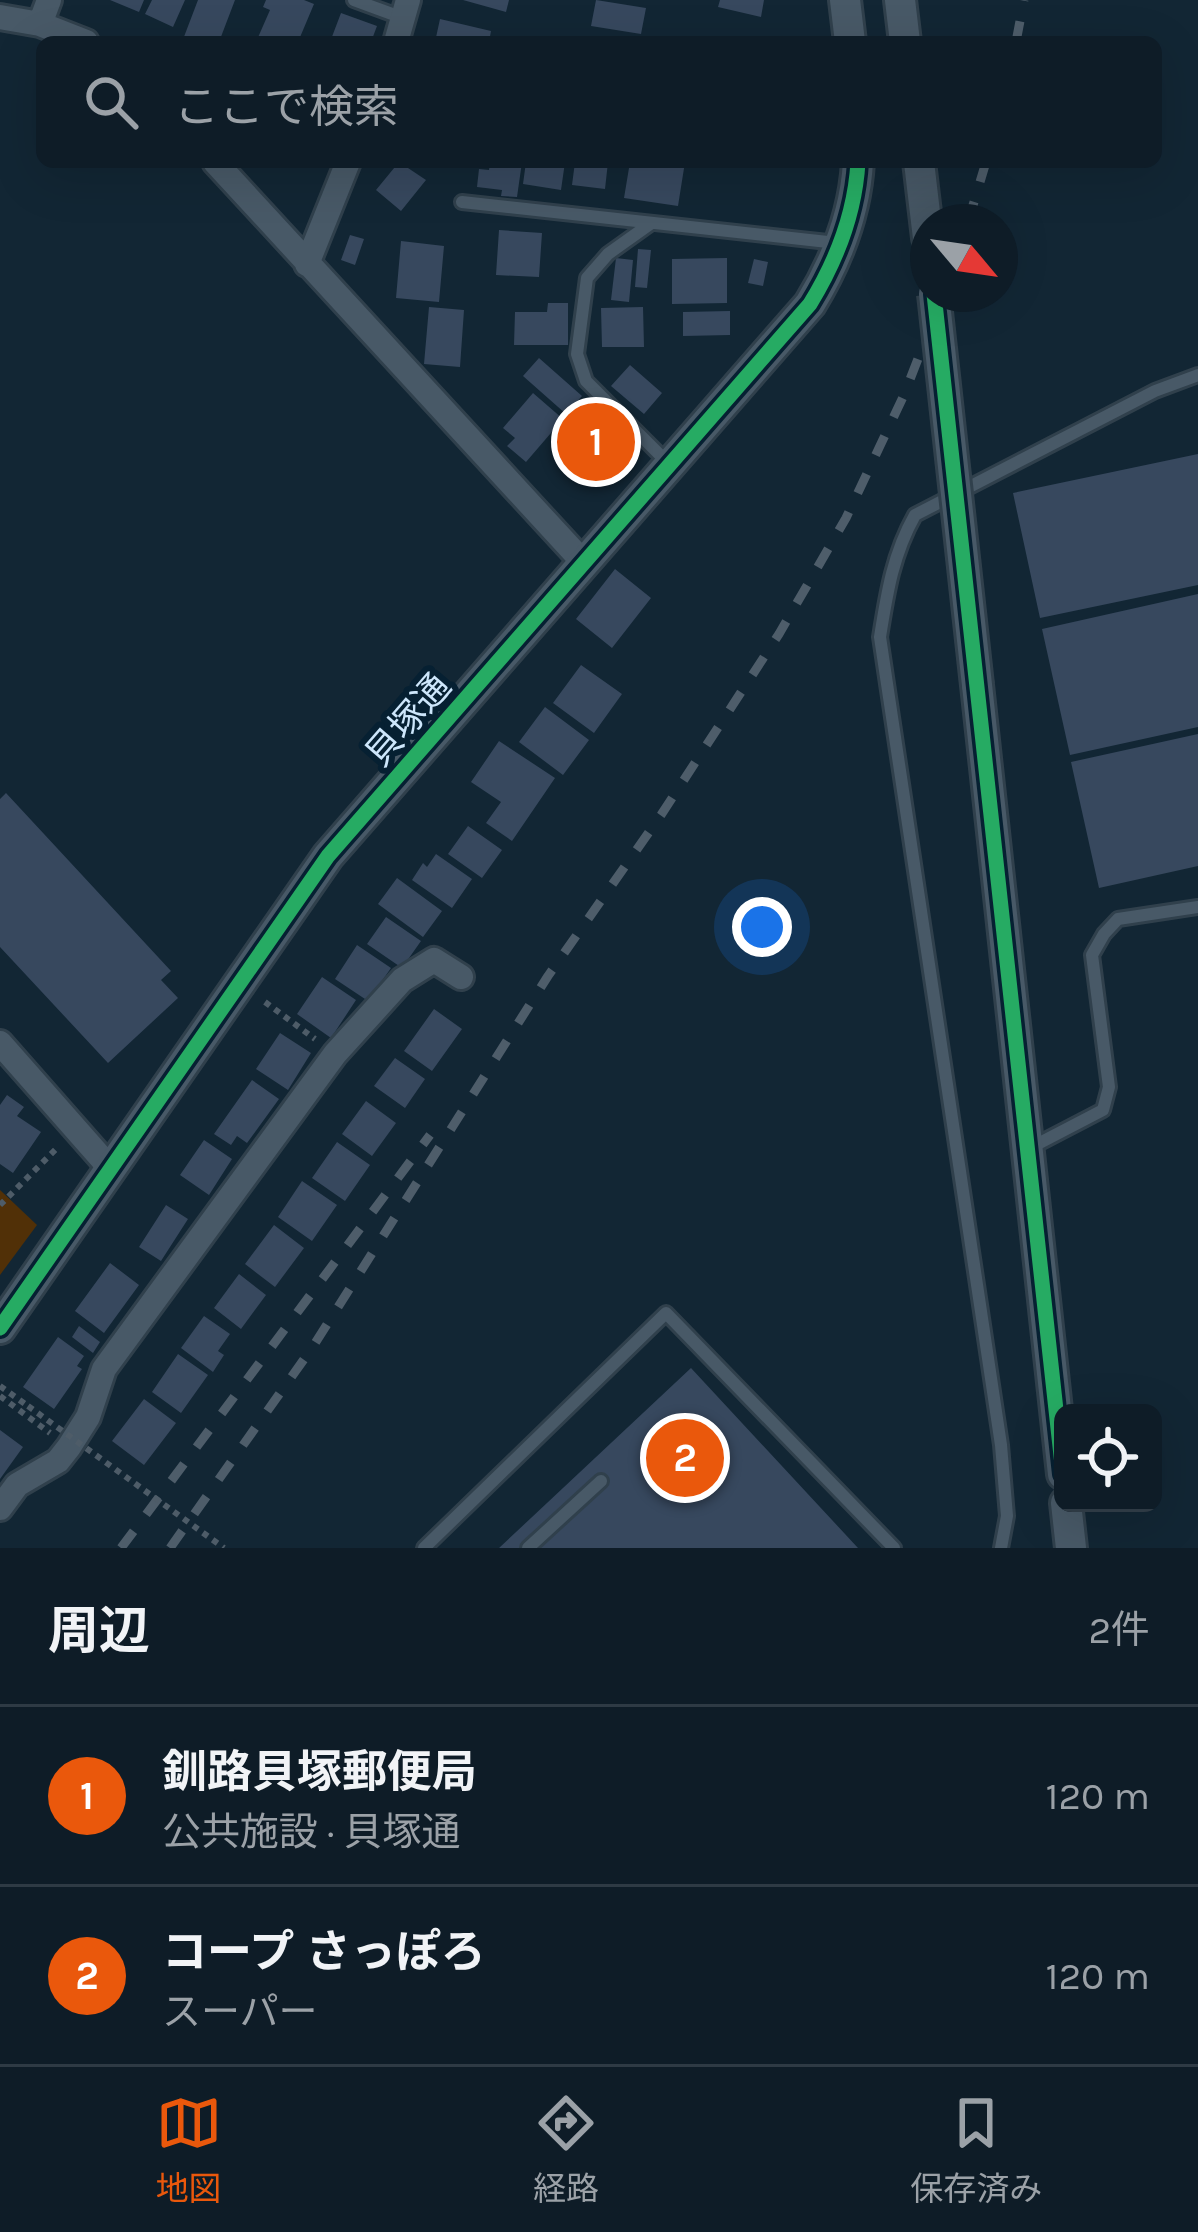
<!DOCTYPE html>
<html lang="ja">
<meta charset="utf-8">
<style>
:root{--surface:#0e1c27;--page:#17252f;--text:#f1f3f6;--muted:#9ba1a7;--line:#2e3a44;--accent:#ea580c}
body{margin:0;font-family:Karla,"Noto Sans JP",sans-serif;background:var(--page);color:var(--text)}
.controls{position:absolute;right:36px;bottom:36px;display:grid;overflow:hidden;border-radius:18px;box-shadow:0 12px 48px #0002}
.controls button{width:108px;height:108px;display:grid;place-items:center;padding:0;border:0;border-bottom:3px solid var(--line);background:var(--surface);color:var(--text);font:60px sans-serif}
.compass{position:absolute;left:910px;top:204px;width:108px;height:108px;border-radius:50%;background:var(--surface);box-shadow:0 12px 48px #0002;rotate:119deg}
.you{position:absolute;left:762px;top:927px;width:42px;height:42px;margin:-30px;border:9px solid #fff;border-radius:50%;background:#1a73e8;box-shadow:0 0 0 18px #1a73e833}
.badge{display:grid;place-items:center;width:78px;height:78px;border-radius:50%;background:var(--accent);color:#fff;font-size:39px;font-weight:700}
.pin{position:absolute;translate:-50% -50%;border:6px solid #fff;box-shadow:0 3px 12px #0006}
.list{margin:0;padding:0;list-style:none}
h2{display:flex;justify-content:space-between;align-items:center;height:156px;margin:0;padding:0 48px;font-size:51px}
h2 small{font-size:39px;font-weight:400;color:var(--muted)}
.list li{display:grid;grid-template-columns:78px 1fr auto;gap:36px;align-items:center;box-sizing:border-box;height:180px;padding:0 48px;border-top:3px solid var(--line)}
.list b{display:block;font-size:45px;white-space:nowrap}
.list p{margin:0;font-size:39px;white-space:nowrap;color:var(--muted)}
.list em{font-size:39px;font-style:normal;color:var(--muted)}
.icon{flex:none;width:66px;height:66px;fill:none;stroke:currentColor;stroke-width:2;stroke-linecap:round;stroke-linejoin:round}
.map{position:relative;flex:none;width:1198px;height:1548px;overflow:hidden}
.search{position:absolute;background:var(--surface);box-shadow:0 12px 48px #0002;left:36px;right:36px;top:36px;height:132px;display:flex;align-items:center;gap:30px;box-sizing:border-box;padding:0 42px;border-radius:18px;color:var(--muted);font-size:45px}
.sheet{height:516px;background:var(--surface)}
nav{display:flex;justify-content:space-around;align-items:center;box-sizing:border-box;height:168px;border-top:3px solid var(--line);background:var(--surface);font-size:33px;color:var(--muted)}
nav a{display:grid;justify-items:center;gap:6px}
nav .on{color:var(--accent)}
.map>svg:first-child{display:block}
.park{fill:#513007}
.building{fill:#37485e}
.lines{fill:none;stroke-linecap:round;stroke-linejoin:round}
.service-casing{stroke:#30404c;stroke-width:18}
.minor-casing{stroke:#30404c;stroke-width:30}
.tertiary-casing{stroke:#30404c;stroke-width:36}
.path{stroke:#4e5c68;stroke-width:6;stroke-dasharray:6 6;stroke-linecap:butt}
.service{stroke:#485967;stroke-width:12}
.minor{stroke:#485967;stroke-width:24}
.tertiary{stroke:#485967;stroke-width:30}
.rail{stroke:#4e5d6a;stroke-width:9;stroke-dasharray:21 21;stroke-linecap:butt}
.tertiary-bridge-casing{stroke:#30404c;stroke-width:36;stroke-linecap:butt}
.path-bridge{stroke:#4e5c68;stroke-width:6;stroke-dasharray:6 6;stroke-linecap:butt}
.tertiary-bridge{stroke:#485967;stroke-width:30}
.cycleway-casing{stroke:#062032;stroke-width:22}
.cycleway{stroke:#26ab63;stroke-width:15}
.labels{text-anchor:middle;dominant-baseline:central;stroke-width:12;stroke-linejoin:round;paint-order:stroke}
.street-label{font-size:36px;fill:#cde6fb;stroke:#062032}
</style>
<div class="map">
<svg width="1198" height="1548" viewBox="0 0 1198 1548">
<rect width="100%" height="100%" fill="#122634"/>
<path class="park" d="M 0,1190 L 37,1225 L 0,1275 Z"/>
<path class="building" d="M 110,0 L 144,0 L 139,12 Z
M 152,0 L 185,0 L 173,27 L 145,14 Z
M 198,0 L 235,0 L 219,42 L 182,42 Z
M 266,0 L 304,0 L 314,4 L 298,42 L 256,42 L 270,10 L 263,7 Z
M 463,0 L 509,0 L 506,12 Z
M 596,0 L 646,8 L 641,34 L 591,26 Z
M 720,0 L 764,0 L 761,17 L 718,7 Z
M 341,13 L 377,26 L 371,42 L 330,42 Z
M 440,19 L 491,31 L 489,42 L 435,42 Z
M 399,162 L 426,180 L 401,211 L 376,190 Z
M 490,162 L 522,162 L 517,197 L 501,196 L 502,190 L 477,187 L 479,169 L 489,170 Z
M 526,162 L 565,162 L 561,190 L 523,184 Z
M 575,162 L 608,162 L 605,189 L 572,185 Z
M 630,162 L 685,162 L 678,206 L 624,198 Z
M 499,230 L 542,233 L 539,277 L 496,275 Z
M 350,235 L 364,239 L 355,265 L 341,260 Z
M 401,241 L 444,246 L 439,302 L 396,298 Z
M 638,249 L 651,250 L 647,288 L 635,287 Z
M 616,258 L 633,260 L 629,302 L 611,300 Z
M 727,258 L 727,303 L 672,304 L 672,259 Z
M 754,259 L 768,262 L 763,286 L 748,283 Z
M 548,303 L 568,303 L 568,345 L 514,345 L 515,312 L 547,312 Z
M 429,307 L 464,310 L 460,367 L 424,364 Z
M 643,307 L 644,347 L 602,347 L 601,308 Z
M 730,311 L 730,335 L 683,336 L 683,312 Z
M 539,358 L 582,396 L 566,414 L 523,376 Z
M 630,365 L 662,393 L 644,414 L 611,386 Z
M 533,393 L 563,419 L 526,462 L 507,446 L 515,438 L 503,428 Z
M 585,405 L 634,447 L 607,478 L 558,436 Z
M 1198,454 L 1198,585 L 1040,618 L 1013,493 Z
M 615,569 L 651,598 L 612,648 L 576,619 Z
M 1198,594 L 1198,727 L 1070,755 L 1042,629 Z
M 581,665 L 622,694 L 594,733 L 553,703 Z
M 545,707 L 589,740 L 563,775 L 519,742 Z
M 1198,734 L 1198,866 L 1099,888 L 1071,762 Z
M 499,741 L 555,778 L 512,841 L 486,823 L 501,802 L 471,782 Z
M 6,793 L 171,971 L 161,980 L 178,998 L 108,1063 L 0,947 L 0,799 Z
M 468,826 L 502,850 L 482,878 L 448,854 Z
M 436,854 L 472,879 L 452,908 L 412,880 L 423,863 L 427,867 Z
M 397,878 L 442,911 L 423,937 L 378,904 Z
M 386,917 L 421,941 L 402,968 L 367,944 Z
M 357,945 L 391,968 L 368,1001 L 335,979 Z
M 322,977 L 356,1000 L 331,1038 L 297,1014 Z
M 434,1009 L 462,1029 L 432,1071 L 404,1051 Z
M 280,1033 L 311,1053 L 288,1090 L 256,1069 Z
M 395,1058 L 425,1079 L 405,1108 L 374,1086 Z
M 252,1080 L 279,1099 L 247,1143 L 237,1136 L 231,1145 L 214,1134 Z
M 7,1095 L 24,1107 L 17,1116 L 41,1132 L 13,1173 L 0,1164 L 0,1105 Z
M 366,1101 L 396,1123 L 372,1156 L 342,1134 Z
M 204,1140 L 232,1159 L 209,1195 L 180,1175 Z
M 337,1142 L 370,1165 L 345,1201 L 312,1178 Z
M 302,1181 L 337,1205 L 312,1241 L 278,1217 Z
M 166,1205 L 188,1219 L 161,1261 L 139,1247 Z
M 274,1225 L 304,1248 L 275,1287 L 245,1264 Z
M 110,1263 L 139,1285 L 104,1333 L 75,1311 Z
M 239,1274 L 266,1295 L 241,1329 L 214,1308 Z
M 204,1316 L 230,1334 L 218,1351 L 224,1355 L 213,1372 L 181,1348 Z
M 79,1326 L 100,1342 L 93,1353 L 72,1337 Z
M 58,1337 L 84,1356 L 77,1366 L 82,1369 L 54,1409 L 23,1387 Z
M 178,1354 L 208,1375 L 181,1413 L 152,1392 Z
M 691,1368 L 858,1548 L 499,1548 Z
M 144,1399 L 176,1423 L 144,1465 L 112,1441 Z
M 0,1430 L 23,1447 L 0,1479 Z"/>
<g class="lines">
<defs>
<path id="service" d="M 354,0 L 403,18
M 462,202 L 837,243
M 650,224 L 608,254 L 587,278 L 577,354 L 586,381 L 667,462
M 1030,1148 L 1103,1110 L 1109,1087 L 1092,955 L 1104,934 L 1118,919 L 1198,907
M 424,1548 L 666,1313 L 894,1548
M 528,1548 L 601,1481
M 1001,1548 L 1007,1516 L 1001,1445 L 880,637 C 887,593 893,554 915,515 L 1155,391 L 1198,375"/>
<path id="minor" d="M 0,17 L 40,24 L 86,42
M 40,24 L 49,0
M 396,42 L 408,0
M 215,162 L 585,564
M 307,264 L 348,162
M 0,1043 L 110,1168
M 0,1508 L 17,1485 L 58,1461 L 69,1447 L 88,1417 L 104,1369 L 335,1054 L 402,980 L 434,960 L 461,977"/>
<path id="tertiary" d="M 845,0 L 850,42
M 900,0 L 905,42
M 919,162 L 928,238
M 977,685 L 1063,1474
M 0,1328 L 328,856 L 810,304 C 837,260 855,214 858,162
M 1066,1503 L 1071,1548"/>
</defs>
<use href="#service" class="service-casing"/>
<use href="#minor" class="minor-casing"/>
<use href="#tertiary" class="tertiary-casing"/>
<path class="path" d="M 265,1002 L 315,1039
M 0,1205 L 57,1148
M 0,1386 L 28,1406
M 0,1396 L 50,1433"/>
<use href="#service" class="service"/>
<use href="#minor" class="minor"/>
<use href="#tertiary" class="tertiary"/>
<path class="rail" d="M 1016,42 L 1024,0
M 968,222 L 986,162
M 121,1548 L 430,1135
M 170,1548 L 312,1348 L 548,976 L 661,815 L 779,634 L 846,518 L 904,395 L 943,294"/>
<defs>
<path id="tertiary-bridge" d="M 934,294 L 977,685"/>
</defs>
<use href="#tertiary-bridge" class="tertiary-bridge-casing"/>
<path class="path-bridge" d="M 28,1406 L 224,1548"/>
<use href="#tertiary-bridge" class="tertiary-bridge"/>
<defs>
<path id="cycleway" d="M 934,294 L 1063,1474
M 0,1328 L 328,856 L 810,304 C 837,260 855,214 858,162"/>
</defs>
<use href="#cycleway" class="cycleway-casing"/>
<use href="#cycleway" class="cycleway"/>
</g>
<g class="labels">
<g class="street-label">
<text transform="translate(408 720) rotate(-49)">貝塚通</text>
</g>
</g>
</svg>
<div class="controls">
<button><svg class="icon" aria-label="locate" viewBox="0 0 24 24"><circle cx="12" cy="12" r="6"/><path d="M12 2v4M12 18v4M2 12h4M18 12h4"/></svg></button>
</div>
<svg class="compass" viewBox="-18 -18 36 36"><path d="M0-13l5 13h-10z" fill="#e53935"/><path d="M0 13l5-13h-10z" fill="#9ba1a7"/></svg>
<div class="you"></div>
<div class="pin badge" style="left:596px;top:442px">1</div>
<div class="pin badge" style="left:685px;top:1458px">2</div>
<div class="search"><svg class="icon" aria-label="search" viewBox="0 0 24 24"><circle cx="10" cy="10" r="6"/><path d="M15 15l6 6"/></svg>ここで検索</div>
</div>
<section class="sheet">
<h2>周辺<small>2件</small></h2>
<ul class="list">
<li><span class="badge">1</span><div><b>釧路貝塚郵便局</b><p>公共施設 · 貝塚通</p></div><em>120 m</em></li>
<li><span class="badge">2</span><div><b>コープ さっぽろ</b><p>スーパー</p></div><em>120 m</em></li>
</ul>
</section>
<nav>
<a class="on"><svg class="icon" aria-label="map" viewBox="0 0 24 24"><path d="M3 6l6-2 6 2 6-2v14l-6 2-6-2-6 2zM9 4v14M15 6v14"/></svg>地図</a>
<a><svg class="icon" aria-label="directions" viewBox="0 0 24 24"><path d="M12 3l9 9-9 9-9-9zM9 14v-3h6M13 9l2 2-2 2"/></svg>経路</a>
<a><svg class="icon" aria-label="saved" viewBox="0 0 24 24"><path d="M7 4h10v16l-5-4-5 4z"/></svg>保存済み</a>
</nav>
